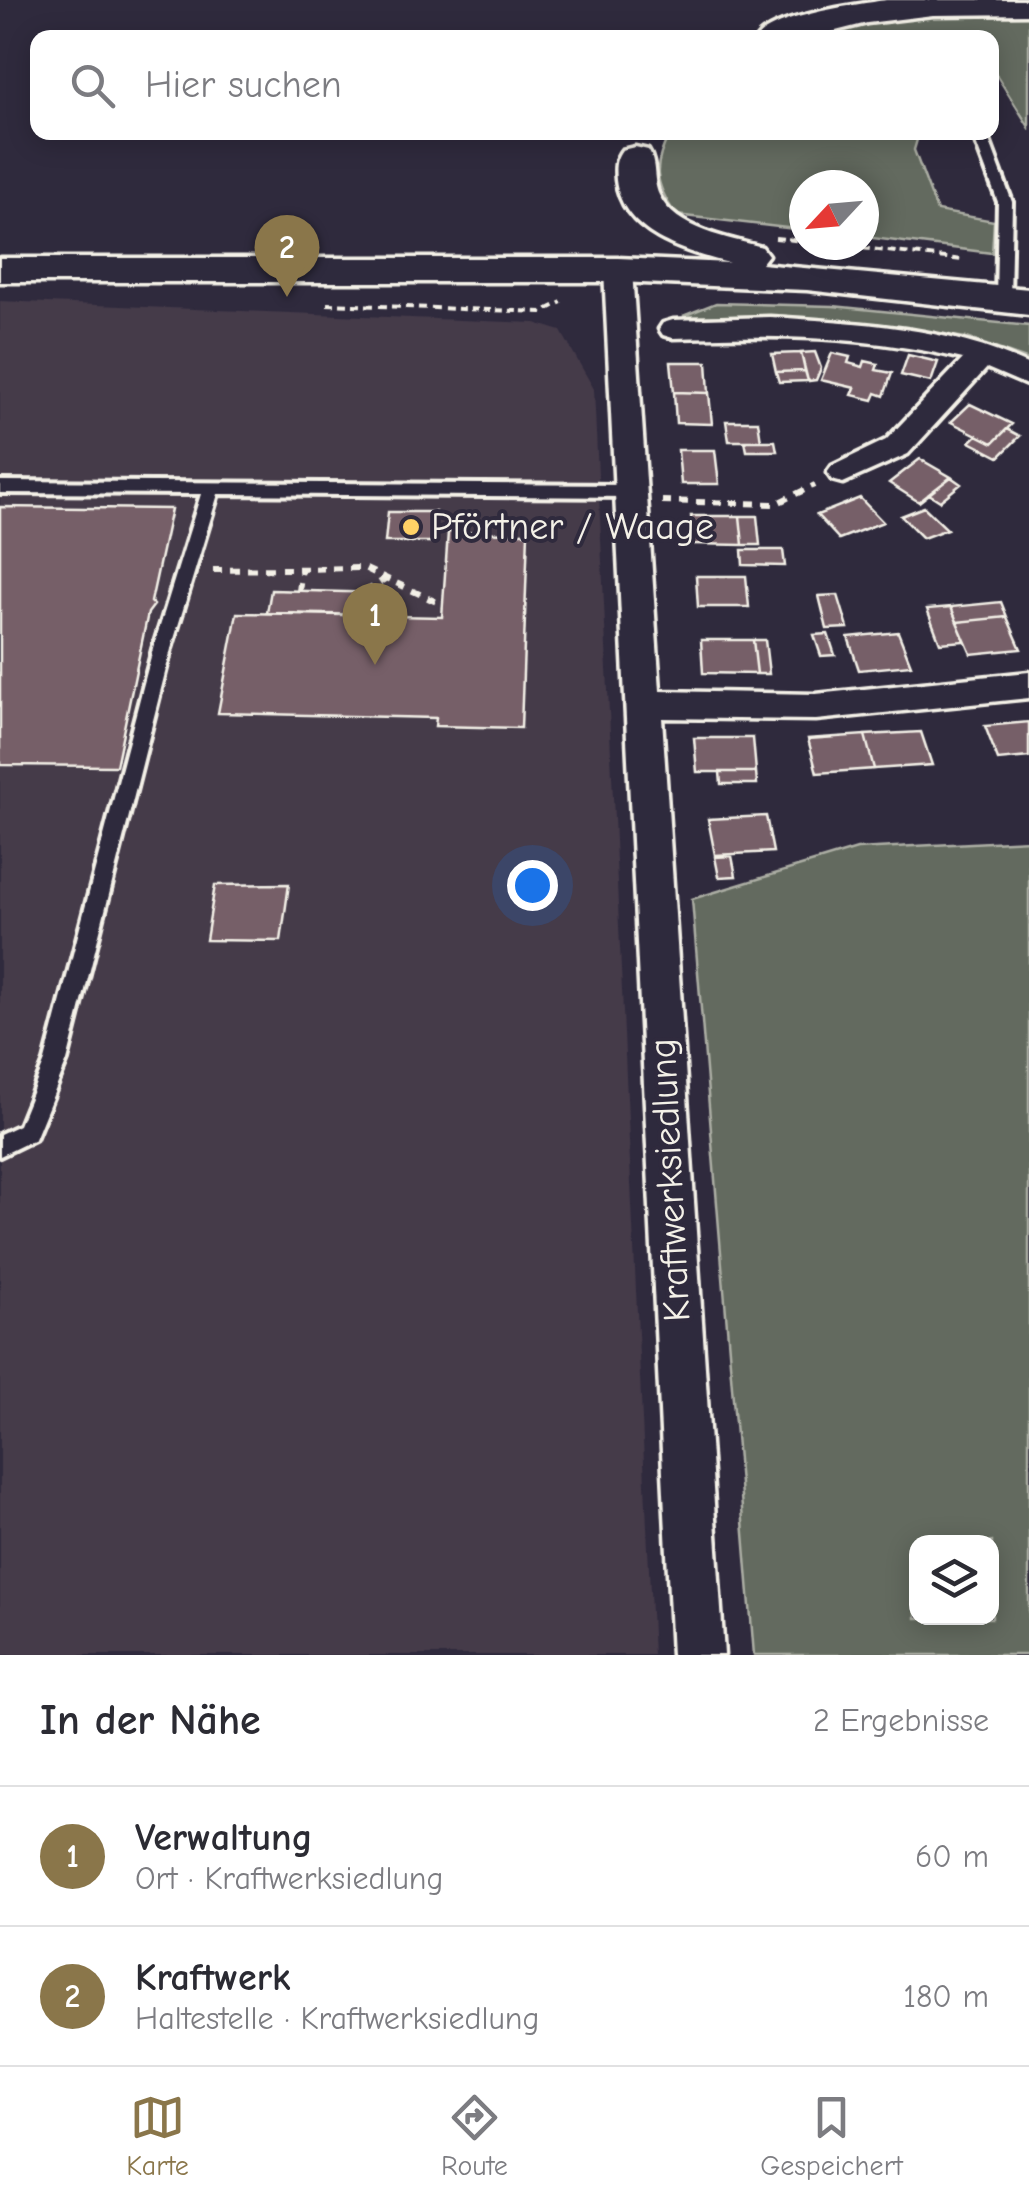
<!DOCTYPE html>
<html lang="de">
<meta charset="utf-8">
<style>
:root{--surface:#fff;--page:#f2f2f3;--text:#2b2b33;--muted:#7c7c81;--line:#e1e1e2;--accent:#8a764a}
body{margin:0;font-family:"Comic Neue",sans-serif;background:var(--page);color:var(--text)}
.controls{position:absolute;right:30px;bottom:30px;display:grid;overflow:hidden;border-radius:20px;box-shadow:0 5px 25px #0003}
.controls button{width:90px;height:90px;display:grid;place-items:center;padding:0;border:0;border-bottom:2px solid var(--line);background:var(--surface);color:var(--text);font:50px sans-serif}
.compass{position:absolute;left:789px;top:170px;width:90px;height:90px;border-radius:50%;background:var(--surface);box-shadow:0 5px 25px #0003;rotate:244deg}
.you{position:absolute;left:532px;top:885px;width:35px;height:35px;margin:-25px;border:8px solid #fff;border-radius:50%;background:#1a73e8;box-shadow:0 0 0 15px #1a73e833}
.badge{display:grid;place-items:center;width:65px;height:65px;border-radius:50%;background:var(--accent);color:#fff;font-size:32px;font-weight:700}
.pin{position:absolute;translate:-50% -82px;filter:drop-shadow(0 2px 5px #0008)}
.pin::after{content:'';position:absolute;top:52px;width:35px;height:30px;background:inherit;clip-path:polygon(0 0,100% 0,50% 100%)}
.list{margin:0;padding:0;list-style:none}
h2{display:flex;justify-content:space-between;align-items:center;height:130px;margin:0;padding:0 40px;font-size:42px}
h2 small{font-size:32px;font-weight:400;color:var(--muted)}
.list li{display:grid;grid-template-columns:65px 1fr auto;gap:30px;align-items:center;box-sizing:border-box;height:140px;padding:0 40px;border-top:2px solid var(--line)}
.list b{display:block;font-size:38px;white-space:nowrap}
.list p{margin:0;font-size:32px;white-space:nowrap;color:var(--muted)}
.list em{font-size:32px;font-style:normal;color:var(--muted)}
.icon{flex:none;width:55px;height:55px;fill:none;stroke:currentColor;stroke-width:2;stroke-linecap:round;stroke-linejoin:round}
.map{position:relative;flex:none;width:1029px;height:1655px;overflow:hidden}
.search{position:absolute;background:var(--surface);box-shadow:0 5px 25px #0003;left:30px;right:30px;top:30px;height:110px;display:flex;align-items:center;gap:25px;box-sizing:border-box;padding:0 35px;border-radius:20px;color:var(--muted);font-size:38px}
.sheet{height:410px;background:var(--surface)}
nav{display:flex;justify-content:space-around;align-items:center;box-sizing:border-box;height:140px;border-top:2px solid var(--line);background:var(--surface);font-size:28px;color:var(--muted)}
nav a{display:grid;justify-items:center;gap:5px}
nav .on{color:var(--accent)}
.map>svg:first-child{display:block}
.built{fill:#443a4a}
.green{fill:#636b5f;stroke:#acaea4;stroke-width:2.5;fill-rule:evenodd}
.building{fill:#765e68;stroke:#f4f1e8;stroke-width:2.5}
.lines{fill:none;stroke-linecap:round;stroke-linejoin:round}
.lane-casing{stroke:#f4f1e8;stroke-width:8}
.street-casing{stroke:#f4f1e8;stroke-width:7}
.primary-casing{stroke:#f4f1e8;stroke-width:7}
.path-far1{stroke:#f4f1e8;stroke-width:4;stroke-dasharray:8 5;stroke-linecap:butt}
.path{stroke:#f4f1e8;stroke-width:6;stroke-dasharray:9 8;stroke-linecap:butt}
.lane{fill:#2f2a3d;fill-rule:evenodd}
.street{fill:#2f2a3d;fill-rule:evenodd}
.primary{fill:#2f2a3d;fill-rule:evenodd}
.poi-dot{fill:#ffd166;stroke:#2f2a3d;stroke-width:4}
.labels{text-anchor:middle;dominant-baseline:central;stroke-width:8;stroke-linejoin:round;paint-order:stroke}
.poi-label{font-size:38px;fill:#f4f1e8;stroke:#2f2a3d;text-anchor:start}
.street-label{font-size:38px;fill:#f4f1e8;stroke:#2f2a3d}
</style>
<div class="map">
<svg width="1029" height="1655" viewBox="0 0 1029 1655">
<rect width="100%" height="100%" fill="#2f2a3d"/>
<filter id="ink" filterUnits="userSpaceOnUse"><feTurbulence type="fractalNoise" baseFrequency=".01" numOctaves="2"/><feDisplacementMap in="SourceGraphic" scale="20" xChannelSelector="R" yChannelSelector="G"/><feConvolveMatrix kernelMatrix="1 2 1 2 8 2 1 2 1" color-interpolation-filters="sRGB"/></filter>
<g filter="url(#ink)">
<path class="built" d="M 0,301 L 535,323 L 561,331 L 594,389 L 653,1655 L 0,1655 Z"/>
<path class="green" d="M 1029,13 L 1029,127 L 992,68 L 992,38 L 809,38 C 879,13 956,16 1029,13 Z
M 670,133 L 919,133 L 914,150 L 937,211 L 994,221 L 992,253 L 864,237 L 864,185 L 804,185 L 804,230 L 676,215 C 654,183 652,167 670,133 Z
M 716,303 L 833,306 L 1029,326 L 1029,360 L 967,338 L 816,319 L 683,316 Z
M 1029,840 L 1029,1655 L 754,1655 L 692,899 L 857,849 ZM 916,1542 L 992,1542 L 992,1618 L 916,1618 Z"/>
<path class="building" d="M 815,352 L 821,368 L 816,380 L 808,381 L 801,353 Z
M 801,353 L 805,371 L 776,372 L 772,354 Z
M 832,353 L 850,357 L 848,363 L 863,367 L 865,361 L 878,364 L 876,370 L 892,373 L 884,396 L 876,393 L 873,400 L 852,395 L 855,388 L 821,380 Z
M 908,355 L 938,362 L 931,382 L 901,375 Z
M 671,362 L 707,362 L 709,393 L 674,392 Z
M 805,371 L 808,381 L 779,382 L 776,372 Z
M 674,392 L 709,393 L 712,424 L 676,423 Z
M 970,404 L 1012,424 L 993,443 L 951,422 Z
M 726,421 L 758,421 L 761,441 L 729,441 Z
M 1007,429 L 1020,436 L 999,457 L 970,442 L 977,435 L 993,443 Z
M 745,441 L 775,441 L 777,451 L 747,451 Z
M 678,450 L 715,450 L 719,484 L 681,484 Z
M 920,459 L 951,477 L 919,502 L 889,483 Z
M 951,477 L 961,484 L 940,501 L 929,494 Z
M 860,498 L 883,522 L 839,539 L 817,515 Z
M 0,507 L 171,509 L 151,602 L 154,605 L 148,613 L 116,766 L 0,765 Z
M 924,507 L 947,529 L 923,538 L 901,516 Z
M 388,512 L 435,512 L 434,542 L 385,542 Z
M 691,516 L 740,516 L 743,545 L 693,544 Z
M 740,516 L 757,516 L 760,545 L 743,545 Z
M 448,532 L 528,533 L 521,728 L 435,726 L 436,718 L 218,713 L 237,613 L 442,617 Z
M 742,550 L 783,550 L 785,566 L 743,565 Z
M 696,576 L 746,576 L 749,607 L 698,607 Z
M 271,590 L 381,593 L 378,615 L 267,613 Z
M 838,595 L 848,628 L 827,629 L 819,596 Z
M 1001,602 L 1007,617 L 957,622 L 951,607 Z
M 951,607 L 965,641 L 940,643 L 927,609 Z
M 1007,617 L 1021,649 L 971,654 L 957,622 Z
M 898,632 L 911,665 L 859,670 L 848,637 Z
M 828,634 L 835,655 L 821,656 L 814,635 Z
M 701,640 L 753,640 L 757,674 L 703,673 Z
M 753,640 L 765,640 L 769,674 L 757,674 Z
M 1029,722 L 1029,757 L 998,760 L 985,726 Z
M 921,732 L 932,765 L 874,769 L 865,735 Z
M 865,735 L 874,769 L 817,773 L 808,739 Z
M 694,738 L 753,738 L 756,772 L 697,772 Z
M 720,772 L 756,772 L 757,784 L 721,784 Z
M 766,816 L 773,852 L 715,855 L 708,819 Z
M 732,856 L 736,876 L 719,877 L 715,857 Z
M 289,884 L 281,941 L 206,940 L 215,885 Z"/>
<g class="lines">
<defs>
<path id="lane" d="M 972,132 L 986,132 L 1012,202 L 1010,300 L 1003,305 L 996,300 L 998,202 Z
M 0,481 L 630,485 L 638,491 L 630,497 L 218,494 L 171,649 L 67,1061 L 35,1139 L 0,1156 L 0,1134 L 19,1125 L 45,1061 L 153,649 L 201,494 L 0,493 Z"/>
<path id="street" d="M 618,262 L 632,270 L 660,691 L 816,694 L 1029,672 L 1029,698 L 816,720 L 662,718 L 724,1655 L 672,1655 L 604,270 Z
M 770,317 C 860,323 947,326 1029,365 L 1029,386 L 987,368 L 908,454 L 843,483 L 832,480 L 827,473 L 832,466 L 886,440 L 963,359 C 867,335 771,335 673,338 L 663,335 L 659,329 L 663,323 L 673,320 Z"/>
<path id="primary" d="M 886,0 L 1029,0 L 1029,14 L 933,15 L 867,23 L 808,38 L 757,38 C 772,16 859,4 886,0 Z
M 635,147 L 648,150 C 657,163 652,180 659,195 C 675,230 729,238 762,247 L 768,255 L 761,264 L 1029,289 L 1029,315 L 807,290 L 618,282 L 0,282 L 0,258 L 618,258 L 729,263 C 685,252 622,234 616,180 C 615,168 615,159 622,150 Z"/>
</defs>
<use href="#lane" class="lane-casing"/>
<use href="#street" class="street-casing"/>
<use href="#primary" class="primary-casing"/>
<path class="path-far1" d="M 775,238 L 804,241
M 836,245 L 963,260
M 327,304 L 542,312 L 562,302"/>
<path class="path" d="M 662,501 L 775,504 L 815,485
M 213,570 L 364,568 L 443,605
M 299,591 L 302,568
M 365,592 L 385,579"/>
<use href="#lane" class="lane"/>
<use href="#street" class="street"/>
<use href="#primary" class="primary"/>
</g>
</g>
<circle class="poi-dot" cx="411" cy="527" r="10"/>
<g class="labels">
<g class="poi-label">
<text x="431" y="527">Pförtner / Waage</text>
</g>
<g class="street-label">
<text transform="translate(670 1180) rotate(-93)">Kraftwerksiedlung</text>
</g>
</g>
</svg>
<div class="controls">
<button><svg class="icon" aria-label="layers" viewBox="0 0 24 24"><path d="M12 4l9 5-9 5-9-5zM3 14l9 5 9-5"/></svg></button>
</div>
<svg class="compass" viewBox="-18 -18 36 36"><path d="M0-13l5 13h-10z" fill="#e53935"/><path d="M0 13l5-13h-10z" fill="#7c7c81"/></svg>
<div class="you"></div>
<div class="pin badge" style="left:375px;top:665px">1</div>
<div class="pin badge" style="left:287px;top:297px">2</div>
<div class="search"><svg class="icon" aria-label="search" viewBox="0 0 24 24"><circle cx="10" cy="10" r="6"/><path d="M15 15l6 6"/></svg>Hier suchen</div>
</div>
<section class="sheet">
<h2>In der Nähe<small>2 Ergebnisse</small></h2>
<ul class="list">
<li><span class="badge">1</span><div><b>Verwaltung</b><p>Ort · Kraftwerksiedlung</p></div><em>60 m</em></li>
<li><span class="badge">2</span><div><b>Kraftwerk</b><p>Haltestelle · Kraftwerksiedlung</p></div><em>180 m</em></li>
</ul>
</section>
<nav>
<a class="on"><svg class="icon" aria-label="map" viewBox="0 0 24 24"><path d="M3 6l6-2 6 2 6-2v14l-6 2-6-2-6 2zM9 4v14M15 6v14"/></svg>Karte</a>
<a><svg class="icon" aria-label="directions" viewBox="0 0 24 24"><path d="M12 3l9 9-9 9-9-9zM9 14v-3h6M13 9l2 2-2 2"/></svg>Route</a>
<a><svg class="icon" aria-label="saved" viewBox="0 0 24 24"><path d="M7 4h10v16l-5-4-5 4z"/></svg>Gespeichert</a>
</nav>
